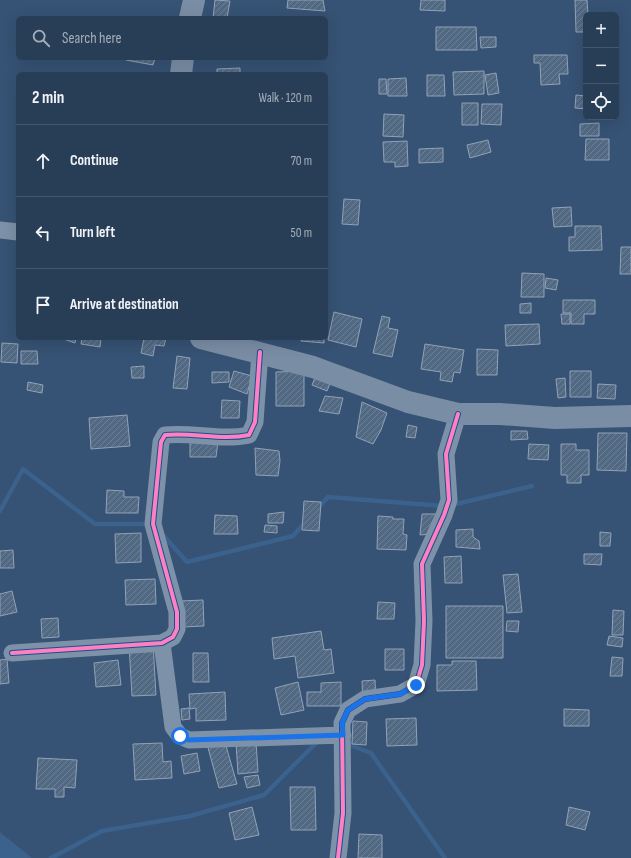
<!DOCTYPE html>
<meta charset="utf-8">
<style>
:root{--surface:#283e57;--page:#344961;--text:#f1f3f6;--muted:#a5aeba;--line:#44576d}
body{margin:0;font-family:"Sofia Sans Condensed",sans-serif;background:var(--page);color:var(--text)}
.controls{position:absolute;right:12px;top:12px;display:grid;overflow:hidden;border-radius:6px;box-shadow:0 4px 16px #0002}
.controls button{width:36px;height:36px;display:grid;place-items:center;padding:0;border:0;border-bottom:1px solid var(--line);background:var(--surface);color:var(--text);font:20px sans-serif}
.stop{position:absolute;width:12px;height:12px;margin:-9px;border:3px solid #1a73e8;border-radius:50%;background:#fff}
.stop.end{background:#1a73e8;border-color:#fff;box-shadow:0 1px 4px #0008}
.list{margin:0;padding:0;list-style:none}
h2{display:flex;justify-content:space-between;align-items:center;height:52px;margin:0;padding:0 16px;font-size:17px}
h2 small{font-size:13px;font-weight:400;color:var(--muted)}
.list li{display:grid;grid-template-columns:26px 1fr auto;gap:12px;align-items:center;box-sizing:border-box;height:72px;padding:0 16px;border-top:1px solid var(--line)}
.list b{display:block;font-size:15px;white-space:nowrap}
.list em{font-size:13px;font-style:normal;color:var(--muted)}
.icon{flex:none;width:22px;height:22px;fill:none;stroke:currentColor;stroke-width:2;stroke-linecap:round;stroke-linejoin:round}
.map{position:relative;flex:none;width:631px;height:858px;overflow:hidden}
.search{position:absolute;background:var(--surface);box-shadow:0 4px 16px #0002;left:16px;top:16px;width:312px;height:44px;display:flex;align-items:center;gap:10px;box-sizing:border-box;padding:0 14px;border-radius:6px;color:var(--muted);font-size:15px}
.panel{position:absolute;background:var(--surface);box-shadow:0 4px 16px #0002;left:16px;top:72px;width:312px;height:268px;border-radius:6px}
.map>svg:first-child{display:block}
.water{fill:#3b618d}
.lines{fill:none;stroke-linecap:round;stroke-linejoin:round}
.stream{stroke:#3b618d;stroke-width:4.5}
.building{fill:url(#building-hatch);stroke:#92a2b6}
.street{stroke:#7d92a8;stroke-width:17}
.secondary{stroke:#798da4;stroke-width:22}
.cycleway-casing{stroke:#1b4f8f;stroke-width:6}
.cycleway{stroke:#ff80c0;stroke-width:4}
.route{stroke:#1a73e8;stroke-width:5}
</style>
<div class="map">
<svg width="631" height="858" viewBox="0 0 631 858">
<defs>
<pattern id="building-hatch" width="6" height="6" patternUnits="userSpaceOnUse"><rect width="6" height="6" fill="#526984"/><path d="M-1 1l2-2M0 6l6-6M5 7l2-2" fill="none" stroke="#6c8096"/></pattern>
</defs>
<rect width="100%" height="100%" fill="#365274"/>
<path class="water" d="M 0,832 L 32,858 L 0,858 Z"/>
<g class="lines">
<path class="stream" d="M 452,505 L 532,486
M 318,508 L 328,497 L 443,506
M 0,511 L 23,469 L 95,524 L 150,524
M 163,535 L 187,562 L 293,536 L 306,521
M 347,744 L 371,753 L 445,858
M 51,858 L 102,831 L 190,816 L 264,795 L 319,740"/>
</g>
<path class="building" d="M 215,0 L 230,1 L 227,18 L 213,18 Z
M 288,0 L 323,0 L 325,11 L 287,8 Z
M 421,0 L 445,0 L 445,11 L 420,10 Z
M 575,0 L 587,0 L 588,15 L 586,15 L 586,32 L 576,32 Z
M 436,27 L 476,27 L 477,50 L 436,50 Z
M 480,37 L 496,37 L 496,47 L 481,48 Z
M 534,55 L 567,55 L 568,74 L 559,74 L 560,84 L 541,85 L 540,63 L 534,63 Z
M 126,58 L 155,58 L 153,65 L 126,60 Z
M 240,68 L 240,74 L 217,74 L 217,69 Z
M 484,71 L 484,94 L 454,95 L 453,72 Z
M 496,73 L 499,93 L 488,95 L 485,75 Z
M 427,75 L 444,75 L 445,96 L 427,96 Z
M 406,78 L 407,96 L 388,96 L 388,79 Z
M 379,79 L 386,79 L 387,94 L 379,94 Z
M 576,95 L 586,96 L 586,109 L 575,108 Z
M 462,103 L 478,103 L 478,125 L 462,125 Z
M 482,104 L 502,104 L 501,125 L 481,124 Z
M 384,114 L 404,115 L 403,137 L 383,136 Z
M 599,123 L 599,136 L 580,136 L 580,124 Z
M 586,139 L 609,139 L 609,160 L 585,160 Z
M 488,140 L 491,152 L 470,158 L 467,145 Z
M 407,141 L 408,166 L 395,167 L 395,162 L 384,162 L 383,142 Z
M 443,148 L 443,162 L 419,163 L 419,149 Z
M 344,199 L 360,200 L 358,225 L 342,224 Z
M 571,207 L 572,226 L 554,227 L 552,208 Z
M 575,226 L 601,226 L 602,250 L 569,251 L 569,237 L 575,237 Z
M 621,247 L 631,247 L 631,274 L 620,274 Z
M 522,273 L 544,274 L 544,297 L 521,297 Z
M 546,278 L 558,280 L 556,290 L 545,288 Z
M 563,300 L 595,300 L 595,314 L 584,314 L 584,324 L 571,324 L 571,313 L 563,313 Z
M 531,303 L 531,313 L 520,313 L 520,304 Z
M 334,312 L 362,319 L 356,347 L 328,340 Z
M 561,314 L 570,314 L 570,324 L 562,324 Z
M 382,316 L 390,318 L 388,328 L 398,330 L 392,357 L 373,353 Z
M 539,324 L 540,344 L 506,346 L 505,325 Z
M 61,338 L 76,338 L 75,343 Z
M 82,338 L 101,338 L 100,347 L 81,344 Z
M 144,338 L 166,338 L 164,346 L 155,345 L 153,356 L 141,353 Z
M 302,338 L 324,338 L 324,343 L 301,341 Z
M 2,343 L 18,344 L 17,363 L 1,362 Z
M 425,344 L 464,350 L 460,373 L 454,372 L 452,382 L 440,380 L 441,372 L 421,369 Z
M 477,349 L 498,350 L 497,375 L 477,375 Z
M 21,351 L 37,351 L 38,364 L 21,364 Z
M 177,356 L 190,358 L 187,389 L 173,388 Z
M 144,366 L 144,378 L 132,378 L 131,367 Z
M 234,371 L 252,376 L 247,394 L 229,387 Z
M 304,371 L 304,406 L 276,406 L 276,372 Z
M 570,371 L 591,371 L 591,397 L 570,397 Z
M 212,372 L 229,372 L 229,382 L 212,383 Z
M 317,373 L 332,379 L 327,391 L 312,385 Z
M 565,378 L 566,397 L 558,398 L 556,379 Z
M 28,382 L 43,385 L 42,393 L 27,390 Z
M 598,384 L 616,385 L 615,399 L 597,398 Z
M 325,396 L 343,398 L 339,414 L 319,411 Z
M 222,400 L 240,401 L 239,418 L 221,418 Z
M 362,402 L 387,413 L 381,430 L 373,444 L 356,437 Z
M 127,415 L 130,446 L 91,449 L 89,418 Z
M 408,425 L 417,427 L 415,438 L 406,437 Z
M 511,431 L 527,431 L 528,439 L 511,440 Z
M 598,433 L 627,433 L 626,471 L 597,470 Z
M 190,442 L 218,442 L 216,457 L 190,457 Z
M 529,444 L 549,445 L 548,460 L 528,459 Z
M 561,444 L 576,444 L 576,450 L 589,450 L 589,475 L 581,475 L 581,483 L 567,483 L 567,475 L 561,475 Z
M 255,448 L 279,451 L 280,461 L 278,476 L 256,475 Z
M 107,490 L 124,491 L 124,497 L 139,497 L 138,513 L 106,513 Z
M 304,501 L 321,502 L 319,531 L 302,530 Z
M 284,512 L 283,523 L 268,523 L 268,514 Z
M 422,514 L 437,514 L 432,534 L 420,535 Z
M 215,515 L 237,516 L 238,534 L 214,534 Z
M 378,516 L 393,517 L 393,519 L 404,519 L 403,534 L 407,535 L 406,550 L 377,549 Z
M 265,525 L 277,526 L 277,533 L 264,532 Z
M 473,529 L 473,537 L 479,541 L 480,549 L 456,547 L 456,530 Z
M 600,532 L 611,533 L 610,546 L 600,546 Z
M 141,533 L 141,562 L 116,563 L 115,534 Z
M 13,550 L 14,568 L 0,568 L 0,551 Z
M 584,554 L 602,554 L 601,565 L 584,564 Z
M 461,556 L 462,583 L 445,583 L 444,557 Z
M 518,574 L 522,612 L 507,613 L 503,575 Z
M 155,579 L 156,604 L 126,605 L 125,580 Z
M 12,591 L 17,612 L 0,616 L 0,594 Z
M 203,600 L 204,626 L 182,627 L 181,601 Z
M 378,602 L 395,603 L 394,619 L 377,619 Z
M 446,606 L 503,606 L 503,658 L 446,658 Z
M 613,610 L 624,611 L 623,635 L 612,635 Z
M 58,618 L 59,637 L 42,638 L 41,619 Z
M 507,621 L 519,621 L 518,632 L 506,631 Z
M 321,631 L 324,650 L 331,649 L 334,673 L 298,678 L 295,656 L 274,659 L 272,638 Z
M 609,636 L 623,638 L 622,647 L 607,645 Z
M 153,643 L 156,695 L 132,696 L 129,644 Z
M 385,649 L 404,649 L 404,670 L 385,670 Z
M 193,653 L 208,653 L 209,682 L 193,682 Z
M 612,657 L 623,658 L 622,676 L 610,676 Z
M 7,659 L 9,683 L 0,684 L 0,660 Z
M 118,660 L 121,685 L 96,687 L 94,663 Z
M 452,661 L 476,661 L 477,690 L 437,691 L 437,665 L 452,665 Z
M 375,680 L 376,703 L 363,703 L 362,681 Z
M 298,682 L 304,710 L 281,715 L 275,688 Z
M 341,682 L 341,706 L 307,706 L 307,692 L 321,692 L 321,683 Z
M 225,692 L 226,720 L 196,721 L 196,708 L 190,709 L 189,694 Z
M 189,708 L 190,719 L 182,720 L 181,709 Z
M 564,709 L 589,710 L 589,726 L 564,726 Z
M 416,718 L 417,745 L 387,746 L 386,719 Z
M 353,721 L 367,722 L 366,745 L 352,744 Z
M 224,739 L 237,784 L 219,788 L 207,744 Z
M 256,742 L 258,772 L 238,774 L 236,743 Z
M 162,743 L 163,762 L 171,761 L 172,778 L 135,780 L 133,744 Z
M 197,753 L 200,771 L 184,774 L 181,756 Z
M 38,758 L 77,760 L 75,788 L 64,787 L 64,797 L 55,797 L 55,789 L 36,789 Z
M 258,775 L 260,785 L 247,788 L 244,777 Z
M 290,787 L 315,787 L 316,830 L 291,830 Z
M 252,807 L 259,835 L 235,840 L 229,813 Z
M 569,807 L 590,812 L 585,830 L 566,825 Z
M 359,834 L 382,835 L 382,858 L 358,858 Z"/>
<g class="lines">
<path class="street" d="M 0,230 L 18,232
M 162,643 L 173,727 L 180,736 L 189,740 L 343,735
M 12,653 L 162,643 L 173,637 L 177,629 L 177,612 L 153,524 L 161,442 L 165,435 C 193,432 222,441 249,435 L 255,422 L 260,352
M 338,858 L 343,813 L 342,723 L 348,710 L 365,699 L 400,694 L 416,685 L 422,665 L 424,621 L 422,564 L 444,515 L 449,500 L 446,454 L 458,414"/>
<path class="secondary" d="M 190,18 L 194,0
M 181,74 L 183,58
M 201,338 L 313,367 L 408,402 L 458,414 L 500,414 L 555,418 L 631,416"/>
<defs>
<path id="cycleway" d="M 12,653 L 162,643 L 173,637 L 177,629 L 177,612 L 153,524 L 161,442 L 165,435 C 193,432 222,441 249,435 L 255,422 L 260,352
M 338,858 L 343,813 L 342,723 L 348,710 L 365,699 L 400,694 L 416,685 L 422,665 L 424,621 L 422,564 L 444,515 L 449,500 L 446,454 L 458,414"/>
</defs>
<use href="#cycleway" class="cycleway-casing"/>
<use href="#cycleway" class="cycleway"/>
</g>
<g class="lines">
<path class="route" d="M 180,736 L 189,740 L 343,735 L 342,723 L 348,710 L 365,699 L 400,694 L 416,685"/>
</g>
</svg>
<div class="controls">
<button>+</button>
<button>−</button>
<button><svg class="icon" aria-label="locate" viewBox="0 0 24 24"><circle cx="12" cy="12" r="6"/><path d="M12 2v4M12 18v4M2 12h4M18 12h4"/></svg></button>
</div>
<div class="stop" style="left:180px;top:736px"></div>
<div class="stop end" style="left:416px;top:685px"></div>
<div class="search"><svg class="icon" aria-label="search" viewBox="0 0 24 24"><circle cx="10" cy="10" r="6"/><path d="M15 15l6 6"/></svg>Search here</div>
<section class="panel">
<h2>2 min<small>Walk · 120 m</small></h2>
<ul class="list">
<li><svg class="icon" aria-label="ahead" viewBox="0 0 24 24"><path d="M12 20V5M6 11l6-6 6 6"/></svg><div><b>Continue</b></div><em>70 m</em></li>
<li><svg class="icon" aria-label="left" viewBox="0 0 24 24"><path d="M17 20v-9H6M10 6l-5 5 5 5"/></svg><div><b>Turn left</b></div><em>50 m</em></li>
<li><svg class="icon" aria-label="arrive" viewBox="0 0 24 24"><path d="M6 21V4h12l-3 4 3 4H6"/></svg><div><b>Arrive at destination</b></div></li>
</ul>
</section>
</div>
